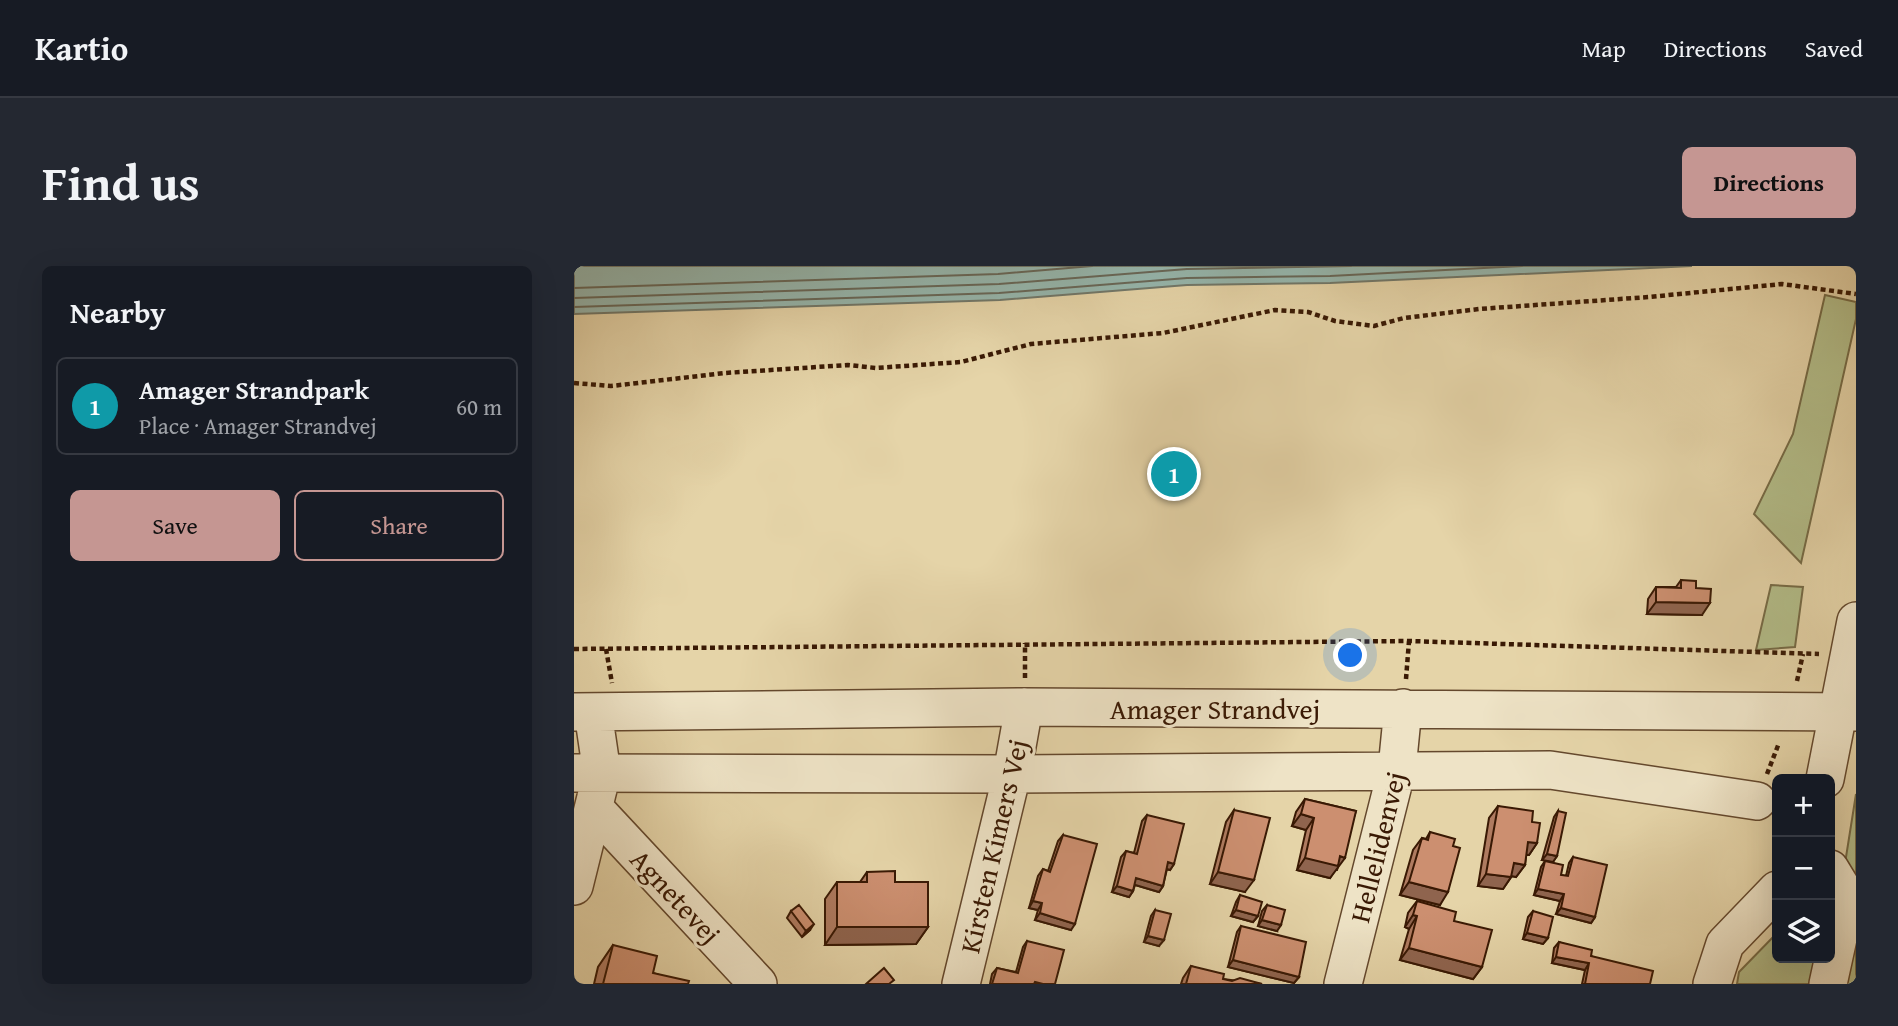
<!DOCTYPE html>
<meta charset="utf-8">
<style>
:root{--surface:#171b24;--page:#242831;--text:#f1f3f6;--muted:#9ea1a6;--line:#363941;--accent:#c59692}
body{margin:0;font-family:"Gentium Book Plus",serif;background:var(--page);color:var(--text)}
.controls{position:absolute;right:21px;bottom:21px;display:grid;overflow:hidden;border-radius:10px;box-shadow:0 7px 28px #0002}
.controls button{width:63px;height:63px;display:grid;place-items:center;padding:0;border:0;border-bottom:2px solid var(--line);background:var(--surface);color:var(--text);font:35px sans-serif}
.you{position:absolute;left:777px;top:390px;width:24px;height:24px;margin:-18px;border:5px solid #fff;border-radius:50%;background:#1a73e8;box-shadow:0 0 0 10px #1a73e833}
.badge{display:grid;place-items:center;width:46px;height:46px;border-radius:50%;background:var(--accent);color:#fff;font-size:23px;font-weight:700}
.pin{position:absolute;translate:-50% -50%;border:4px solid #fff;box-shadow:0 2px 7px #0006}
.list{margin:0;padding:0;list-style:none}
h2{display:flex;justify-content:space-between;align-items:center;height:91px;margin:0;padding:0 28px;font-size:30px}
h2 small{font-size:23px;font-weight:400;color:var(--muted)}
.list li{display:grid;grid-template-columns:46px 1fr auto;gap:21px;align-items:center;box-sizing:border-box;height:98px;margin:0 14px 14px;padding:0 14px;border:2px solid var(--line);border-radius:10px}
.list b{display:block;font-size:26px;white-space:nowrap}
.list p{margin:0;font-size:23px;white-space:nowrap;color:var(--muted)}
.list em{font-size:23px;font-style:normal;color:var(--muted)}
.actions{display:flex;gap:14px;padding:21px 28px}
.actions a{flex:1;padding:16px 0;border:2px solid var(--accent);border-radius:10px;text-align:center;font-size:24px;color:var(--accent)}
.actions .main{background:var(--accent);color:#111}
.icon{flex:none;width:38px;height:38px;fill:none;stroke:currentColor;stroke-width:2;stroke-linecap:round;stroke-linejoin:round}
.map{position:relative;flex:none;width:1282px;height:718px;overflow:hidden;border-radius:10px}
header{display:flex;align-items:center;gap:42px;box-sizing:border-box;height:98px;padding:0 35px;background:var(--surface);border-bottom:2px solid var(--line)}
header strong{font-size:33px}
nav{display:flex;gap:38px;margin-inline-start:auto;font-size:24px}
.intro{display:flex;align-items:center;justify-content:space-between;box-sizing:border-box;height:168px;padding:0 42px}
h1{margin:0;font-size:49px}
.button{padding:18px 32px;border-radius:10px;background:var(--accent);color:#111;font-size:24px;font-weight:700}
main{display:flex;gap:42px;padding:0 42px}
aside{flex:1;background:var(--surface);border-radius:10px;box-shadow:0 7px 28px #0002}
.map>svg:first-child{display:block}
.green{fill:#b3bd89;stroke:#766b46;stroke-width:2}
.water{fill:#96b7ae;stroke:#71786a;stroke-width:2}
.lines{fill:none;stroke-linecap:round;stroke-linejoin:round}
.shore{stroke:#686859;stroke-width:2}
.minor-casing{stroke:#64482d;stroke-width:40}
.path{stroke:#391904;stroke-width:4.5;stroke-dasharray:5 3.5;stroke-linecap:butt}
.minor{stroke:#eee3c6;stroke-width:37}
.wall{fill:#af7b60;stroke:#391904;stroke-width:2}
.shaded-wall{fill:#8f644e;stroke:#391904;stroke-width:2}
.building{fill:#cc8f70;stroke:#391904;stroke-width:2}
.labels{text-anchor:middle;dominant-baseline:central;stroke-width:6;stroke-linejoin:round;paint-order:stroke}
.street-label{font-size:28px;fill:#391904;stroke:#eee3c6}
</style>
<header>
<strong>Kartio</strong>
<nav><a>Map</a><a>Directions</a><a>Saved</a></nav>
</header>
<div class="intro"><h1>Find us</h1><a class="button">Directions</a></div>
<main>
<aside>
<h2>Nearby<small></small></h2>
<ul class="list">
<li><span class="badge" style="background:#0f9aa8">1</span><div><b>Amager Strandpark</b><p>Place · Amager Strandvej</p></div><em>60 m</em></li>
</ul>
<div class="actions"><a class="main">Save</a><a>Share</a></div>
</aside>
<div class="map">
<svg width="1282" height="718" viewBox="0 0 1282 718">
<rect width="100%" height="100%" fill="#e5d4a8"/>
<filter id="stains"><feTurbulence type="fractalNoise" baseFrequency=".00286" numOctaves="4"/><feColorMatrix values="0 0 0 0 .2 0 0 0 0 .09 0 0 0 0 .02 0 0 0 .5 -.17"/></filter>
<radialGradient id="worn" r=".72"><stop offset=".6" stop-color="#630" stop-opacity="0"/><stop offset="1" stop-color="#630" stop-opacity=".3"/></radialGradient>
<path class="green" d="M 1251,29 L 1282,36 L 1282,53 L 1227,297 L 1180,248 L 1219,168 Z
M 1197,319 L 1229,321 L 1221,381 L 1182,384 Z
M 1282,528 L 1282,718 L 1163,718 L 1165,706 L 1203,667 L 1203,692 L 1256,692 Z"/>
<path class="water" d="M 0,0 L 1118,0 L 756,17 L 613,19 L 426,34 L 0,48 Z"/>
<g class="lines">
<path class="shore" d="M 0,22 L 424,8 L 518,0
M 0,32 L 425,18 L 613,3 L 777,0
M 0,41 L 425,27 L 613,12 L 756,10 L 948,0"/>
<defs>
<path id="minor" d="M 0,446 L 450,441 L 1282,446
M 0,507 L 438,508 L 976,504 L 1183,535
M 1251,513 L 1282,355
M 20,542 L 184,718
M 0,620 L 28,507 L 19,446
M 387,718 L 438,508 L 450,441
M 769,718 L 823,503 L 829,442
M 1138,718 L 1151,678 L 1203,624
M 1254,718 L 1273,631 L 1256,603"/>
</defs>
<use href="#minor" class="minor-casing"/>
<path class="path" d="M 0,117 L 37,120 L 151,107 L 274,99 L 302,102 L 387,96 L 457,78 L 589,67 L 701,44 L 734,46 L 761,55 L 800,60 L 830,52 L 905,43 L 1075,31 L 1208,18 L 1282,28
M 0,383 L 835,375 L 1245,388
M 32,383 L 38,417
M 451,412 L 451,377
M 832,413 L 835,375
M 1223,415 L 1229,388
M 1193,508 L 1205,477"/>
<use href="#minor" class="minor"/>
</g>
<path class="wall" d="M 1107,314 L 1122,322 L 1128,349 L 1073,348 L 1074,333 L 1082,321 L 1102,321 Z
M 731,533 L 782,545 L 763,604 L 761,604 L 756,612 L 723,604 L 732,564 L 718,560 L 722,546 Z
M 924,540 L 958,556 L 963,577 L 955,589 L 952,589 L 951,599 L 942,611 L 938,610 L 929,623 L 904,620 L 915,552 Z
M 660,544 L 671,626 L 636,618 L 652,556 Z
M 984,545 L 983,590 L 979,596 L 968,594 L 980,551 Z
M 573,549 L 600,598 L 596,604 L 593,603 L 589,620 L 585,626 L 561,619 L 559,625 L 555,631 L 538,626 L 547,591 L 552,585 L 560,587 L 568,555 Z
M 856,566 L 879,580 L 866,639 L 826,629 L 839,584 L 848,572 L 852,573 Z
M 489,569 L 497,664 L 461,654 L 464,644 L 455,642 L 464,610 L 469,603 L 474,605 L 484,575 Z
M 999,591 L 1021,651 L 1017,657 L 982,648 L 986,635 L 960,629 L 967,601 L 971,595 L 987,609 L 992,610 L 995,597 Z
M 293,606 L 321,616 L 354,661 L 342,678 L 251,679 L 251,633 L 263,616 L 286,616 Z
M 666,629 L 684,650 L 679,656 L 657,650 L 662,636 Z
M 843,635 L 880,655 L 908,701 L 899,713 L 826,694 L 835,663 L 831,661 L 834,647 Z
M 693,639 L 703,665 L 684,660 L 688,645 Z
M 581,644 L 585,680 L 570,676 L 577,650 Z
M 217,645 L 236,664 L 228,671 L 213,652 Z
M 959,645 L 974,672 L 969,678 L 949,673 L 954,651 Z
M 667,660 L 725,711 L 720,717 L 654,701 L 663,666 Z
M 453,675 L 481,718 L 416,718 L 418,708 L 423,702 L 442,706 L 449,681 Z
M 985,676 L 1017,690 L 1076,718 L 1008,718 L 1011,704 L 978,697 L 980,682 Z
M 39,679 L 79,707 L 114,718 L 20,718 L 24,701 Z
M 617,700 L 649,713 L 688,718 L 607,718 L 609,712 Z"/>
<path class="shaded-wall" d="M 1082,336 L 1136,337 L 1128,349 L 1073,348 Z
M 727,548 L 740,552 L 732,564 L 718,560 Z
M 954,576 L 963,577 L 955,589 L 946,588 Z
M 973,588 L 983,590 L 979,596 L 968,594 Z
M 766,590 L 771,592 L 756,612 L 723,604 L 731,592 Z
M 594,596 L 600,598 L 596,604 L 590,602 Z
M 940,597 L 951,599 L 942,611 L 932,609 Z
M 644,606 L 680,614 L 671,626 L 636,618 Z
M 912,608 L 937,611 L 929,623 L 904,620 Z
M 562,612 L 589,620 L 585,626 L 558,618 Z
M 835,616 L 874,626 L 866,639 L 826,629 Z
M 543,620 L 559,625 L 555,631 L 538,626 Z
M 964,623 L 990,628 L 986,635 L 960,629 Z
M 459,635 L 468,637 L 464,644 L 455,642 Z
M 987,642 L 1021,651 L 1017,657 L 982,648 Z
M 662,644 L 684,650 L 679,656 L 657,650 Z
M 466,647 L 501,658 L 497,664 L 461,654 Z
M 839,649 L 843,650 L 835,663 L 831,661 Z
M 688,654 L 707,659 L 703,665 L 684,660 Z
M 240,658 L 236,664 L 228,671 L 232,665 Z
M 263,661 L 354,661 L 342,678 L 251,679 Z
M 953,667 L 974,672 L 969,678 L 949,673 Z
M 574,670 L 590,674 L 585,680 L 570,676 Z
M 835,682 L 908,701 L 899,713 L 826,694 Z
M 982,691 L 1015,697 L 1011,704 L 978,697 Z
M 659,694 L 725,711 L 720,717 L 654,701 Z"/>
<path class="building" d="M 1107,314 L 1122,315 L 1122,322 L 1137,323 L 1136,337 L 1082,336 L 1082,321 L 1107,322 Z
M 731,533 L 782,545 L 771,592 L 766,590 L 764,600 L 731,592 L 740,552 L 727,548 Z
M 924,540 L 959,545 L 958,556 L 966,557 L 963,577 L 954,576 L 951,599 L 940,597 L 937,611 L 912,608 Z
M 660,544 L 696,552 L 680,614 L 644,606 Z
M 984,545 L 992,547 L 983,590 L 973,588 Z
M 573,549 L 610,558 L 600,598 L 594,596 L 589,620 L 562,612 L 559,625 L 543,620 L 552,585 L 563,588 Z
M 856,566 L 881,573 L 879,580 L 886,582 L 874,626 L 835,616 L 848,572 L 854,574 Z
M 489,569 L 523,578 L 501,658 L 466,647 L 468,637 L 459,635 L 469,603 L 476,606 Z
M 999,591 L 1033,599 L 1021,651 L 987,642 L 990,628 L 964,623 L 971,595 L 989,599 L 987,609 L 994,610 Z
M 321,605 L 321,616 L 354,616 L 354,661 L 263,661 L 263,616 L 293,616 L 293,606 Z
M 666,629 L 688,636 L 684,650 L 662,644 Z
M 843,635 L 882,646 L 880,655 L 918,664 L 908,701 L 835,682 L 843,650 L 839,649 Z
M 225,639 L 240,658 L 232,665 L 217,645 Z
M 693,639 L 711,644 L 707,659 L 688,654 Z
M 581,644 L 597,648 L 590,674 L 574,670 Z
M 959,645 L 979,651 L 974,672 L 953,667 Z
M 667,660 L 732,676 L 725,711 L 659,694 Z
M 453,675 L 490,684 L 481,718 L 469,718 L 461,716 L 460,718 L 418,718 L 423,702 L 444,707 Z
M 985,676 L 1018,684 L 1017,690 L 1079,705 L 1076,718 L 1011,718 L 1015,697 L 982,691 Z
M 39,679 L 83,690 L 79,707 L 115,715 L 114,718 L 29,718 Z
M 617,700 L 650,708 L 649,713 L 658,715 L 666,712 L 688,718 L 612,718 Z
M 310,702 L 320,714 L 315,718 L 292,718 Z"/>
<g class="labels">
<g class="street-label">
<text x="641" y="442">Amager Strandvej</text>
<text transform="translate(419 580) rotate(-77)">Kirsten Kimers Vej</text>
<text transform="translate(803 581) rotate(-76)">Hellelidenvej</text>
<text transform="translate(102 630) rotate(47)">Agnetevej</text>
</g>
</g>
<rect width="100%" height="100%" filter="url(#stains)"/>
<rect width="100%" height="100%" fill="url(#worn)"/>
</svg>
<div class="controls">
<button>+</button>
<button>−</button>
<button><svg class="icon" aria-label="layers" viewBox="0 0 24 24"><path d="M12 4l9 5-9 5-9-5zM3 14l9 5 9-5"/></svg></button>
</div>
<div class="you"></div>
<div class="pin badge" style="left:600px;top:208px;background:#0f9aa8">1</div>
</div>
</main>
